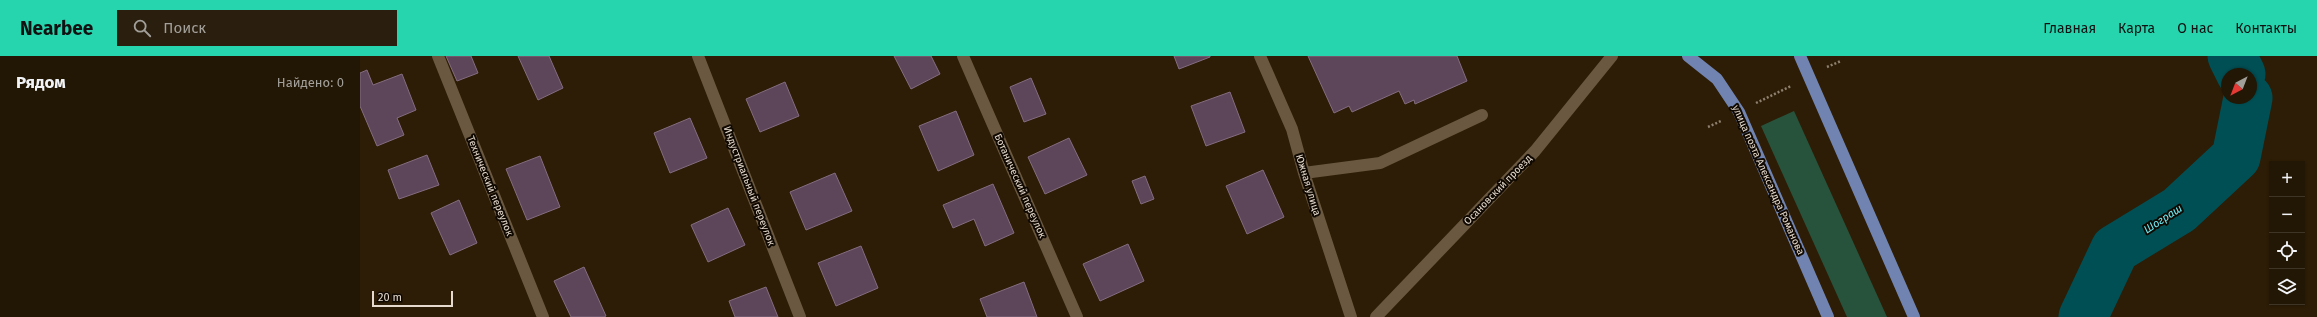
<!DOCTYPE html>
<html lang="ru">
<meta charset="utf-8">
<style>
:root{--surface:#221604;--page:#2a1f0e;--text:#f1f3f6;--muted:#a29f9a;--line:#3f3526;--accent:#26d5ae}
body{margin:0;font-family:"Fira Sans",sans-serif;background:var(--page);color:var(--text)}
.controls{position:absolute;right:12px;bottom:12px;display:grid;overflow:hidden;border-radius:0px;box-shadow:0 1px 3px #0004}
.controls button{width:36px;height:36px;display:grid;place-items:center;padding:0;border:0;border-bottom:1px solid var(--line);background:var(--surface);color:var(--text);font:20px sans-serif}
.compass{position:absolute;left:1861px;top:12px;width:36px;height:36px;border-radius:50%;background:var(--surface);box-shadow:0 1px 3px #0004;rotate:222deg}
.scale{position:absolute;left:12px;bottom:10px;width:81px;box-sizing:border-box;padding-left:4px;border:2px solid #e5dacd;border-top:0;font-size:11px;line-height:14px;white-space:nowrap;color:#e5dacd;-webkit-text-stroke:3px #100902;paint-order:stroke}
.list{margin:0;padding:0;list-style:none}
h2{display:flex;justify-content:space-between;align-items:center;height:52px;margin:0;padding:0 16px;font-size:17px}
h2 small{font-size:13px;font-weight:400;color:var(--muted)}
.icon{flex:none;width:22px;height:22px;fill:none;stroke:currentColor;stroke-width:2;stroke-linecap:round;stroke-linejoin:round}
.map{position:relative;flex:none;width:1957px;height:261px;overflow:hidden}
header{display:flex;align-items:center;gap:24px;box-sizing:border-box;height:56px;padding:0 20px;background:var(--accent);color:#111}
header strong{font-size:19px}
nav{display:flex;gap:22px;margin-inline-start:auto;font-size:14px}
.search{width:280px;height:36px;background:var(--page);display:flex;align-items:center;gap:10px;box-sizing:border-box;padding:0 14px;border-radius:0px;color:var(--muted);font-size:15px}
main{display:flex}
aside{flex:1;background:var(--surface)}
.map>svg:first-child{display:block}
.green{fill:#27533c}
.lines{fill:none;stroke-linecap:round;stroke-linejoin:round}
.river{stroke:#004f54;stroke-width:49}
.building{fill:#5d4659;stroke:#856c80}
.path{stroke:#8e816f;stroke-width:2.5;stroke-dasharray:2 2;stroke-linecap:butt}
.minor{stroke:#6a5840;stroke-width:12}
.major{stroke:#7184b1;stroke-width:12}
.labels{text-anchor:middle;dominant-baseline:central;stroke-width:4;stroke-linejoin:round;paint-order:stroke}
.street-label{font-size:10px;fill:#e5dacd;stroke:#100902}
.water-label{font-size:11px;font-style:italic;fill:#6eeef6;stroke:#100902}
</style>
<header>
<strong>Nearbee</strong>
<div class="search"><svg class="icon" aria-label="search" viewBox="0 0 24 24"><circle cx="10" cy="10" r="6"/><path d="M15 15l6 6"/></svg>Поиск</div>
<nav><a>Главная</a><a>Карта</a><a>О нас</a><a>Контакты</a></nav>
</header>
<main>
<aside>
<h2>Рядом<small>Найдено: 0</small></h2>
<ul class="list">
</ul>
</aside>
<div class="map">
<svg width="1957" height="261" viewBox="0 0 1957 261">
<rect width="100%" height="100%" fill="#2d1d06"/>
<path class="green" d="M 1434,55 L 1527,261 L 1487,261 L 1401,70 Z"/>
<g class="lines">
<path class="river" d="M 1872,0 L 1881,18
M 1723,261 L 1755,193 L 1819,154 L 1876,101 L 1888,42"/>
</g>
<path class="building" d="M 86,0 L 111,0 L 118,17 L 97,25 Z
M 158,0 L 189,0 L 203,32 L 178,44 Z
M 534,0 L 571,0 L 580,18 L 551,33 Z
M 814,0 L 850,0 L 850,1 L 819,13 Z
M 948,0 L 1097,0 L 1107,25 L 1055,48 L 1054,44 L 1045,48 L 1039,35 L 992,56 L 989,50 L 974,57 Z
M 7,14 L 13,29 L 42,18 L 56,54 L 37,62 L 44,79 L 17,90 L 0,50 L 0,17 Z
M 671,22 L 686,58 L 664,66 L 650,31 Z
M 425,26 L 439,60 L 400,76 L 386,43 Z
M 870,36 L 885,76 L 846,90 L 831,50 Z
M 596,55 L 614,99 L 578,115 L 559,70 Z
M 330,62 L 347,102 L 310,117 L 294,77 Z
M 709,82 L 727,119 L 685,138 L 668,101 Z
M 67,99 L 79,129 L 39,143 L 28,114 Z
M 180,100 L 200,151 L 167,164 L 146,113 Z
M 903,114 L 924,161 L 887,178 L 866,130 Z
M 475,117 L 492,155 L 446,174 L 430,136 Z
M 785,120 L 794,143 L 781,148 L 772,125 Z
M 633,128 L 654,177 L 625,190 L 614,163 L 593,172 L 583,149 Z
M 99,144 L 117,187 L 90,199 L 71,157 Z
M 368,152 L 385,189 L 348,206 L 331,169 Z
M 768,188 L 784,225 L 740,245 L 723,208 Z
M 501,190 L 518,232 L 476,250 L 458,207 Z
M 224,211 L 246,260 L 244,261 L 211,261 L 194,225 Z
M 664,226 L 677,261 L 627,261 L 620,243 Z
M 406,231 L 418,261 L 375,261 L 369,245 Z"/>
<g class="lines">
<path class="path" d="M 1467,11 L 1481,5
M 1396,47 L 1431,30
M 1348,71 L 1361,65"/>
<path class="minor" d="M 78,0 L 183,261
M 338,0 L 440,261
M 603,0 L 717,261
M 900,0 L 932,73 L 944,117 L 991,261
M 944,117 L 1020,107 L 1122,59
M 1016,261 L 1175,95 L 1252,0"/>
<path class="major" d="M 1328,0 L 1357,23 L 1379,56 L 1468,261
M 1440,0 L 1554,261"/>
</g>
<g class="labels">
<g class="street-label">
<text transform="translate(1408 124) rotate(66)">улица поэта Александра Романова</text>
<text transform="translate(948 129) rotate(73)">Южная улица</text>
<text transform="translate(130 130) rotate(68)">Технический переулок</text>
<text transform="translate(389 130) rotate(69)">Индустриальный переулок</text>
<text transform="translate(660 130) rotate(66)">Ботанический переулок</text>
<text transform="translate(1138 134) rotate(-46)">Осановский проезд</text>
</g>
<g class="water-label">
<text transform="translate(1803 163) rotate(-33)">Шограш</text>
</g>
</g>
</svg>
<div class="controls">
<button>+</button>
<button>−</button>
<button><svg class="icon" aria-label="locate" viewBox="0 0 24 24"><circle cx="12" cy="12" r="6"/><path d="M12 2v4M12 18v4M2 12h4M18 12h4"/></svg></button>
<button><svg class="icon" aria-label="layers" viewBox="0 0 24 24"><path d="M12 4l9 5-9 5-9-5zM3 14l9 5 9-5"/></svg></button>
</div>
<svg class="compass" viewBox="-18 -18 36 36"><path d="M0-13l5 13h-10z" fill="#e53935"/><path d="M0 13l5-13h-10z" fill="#a29f9a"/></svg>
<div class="scale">20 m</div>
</div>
</main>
